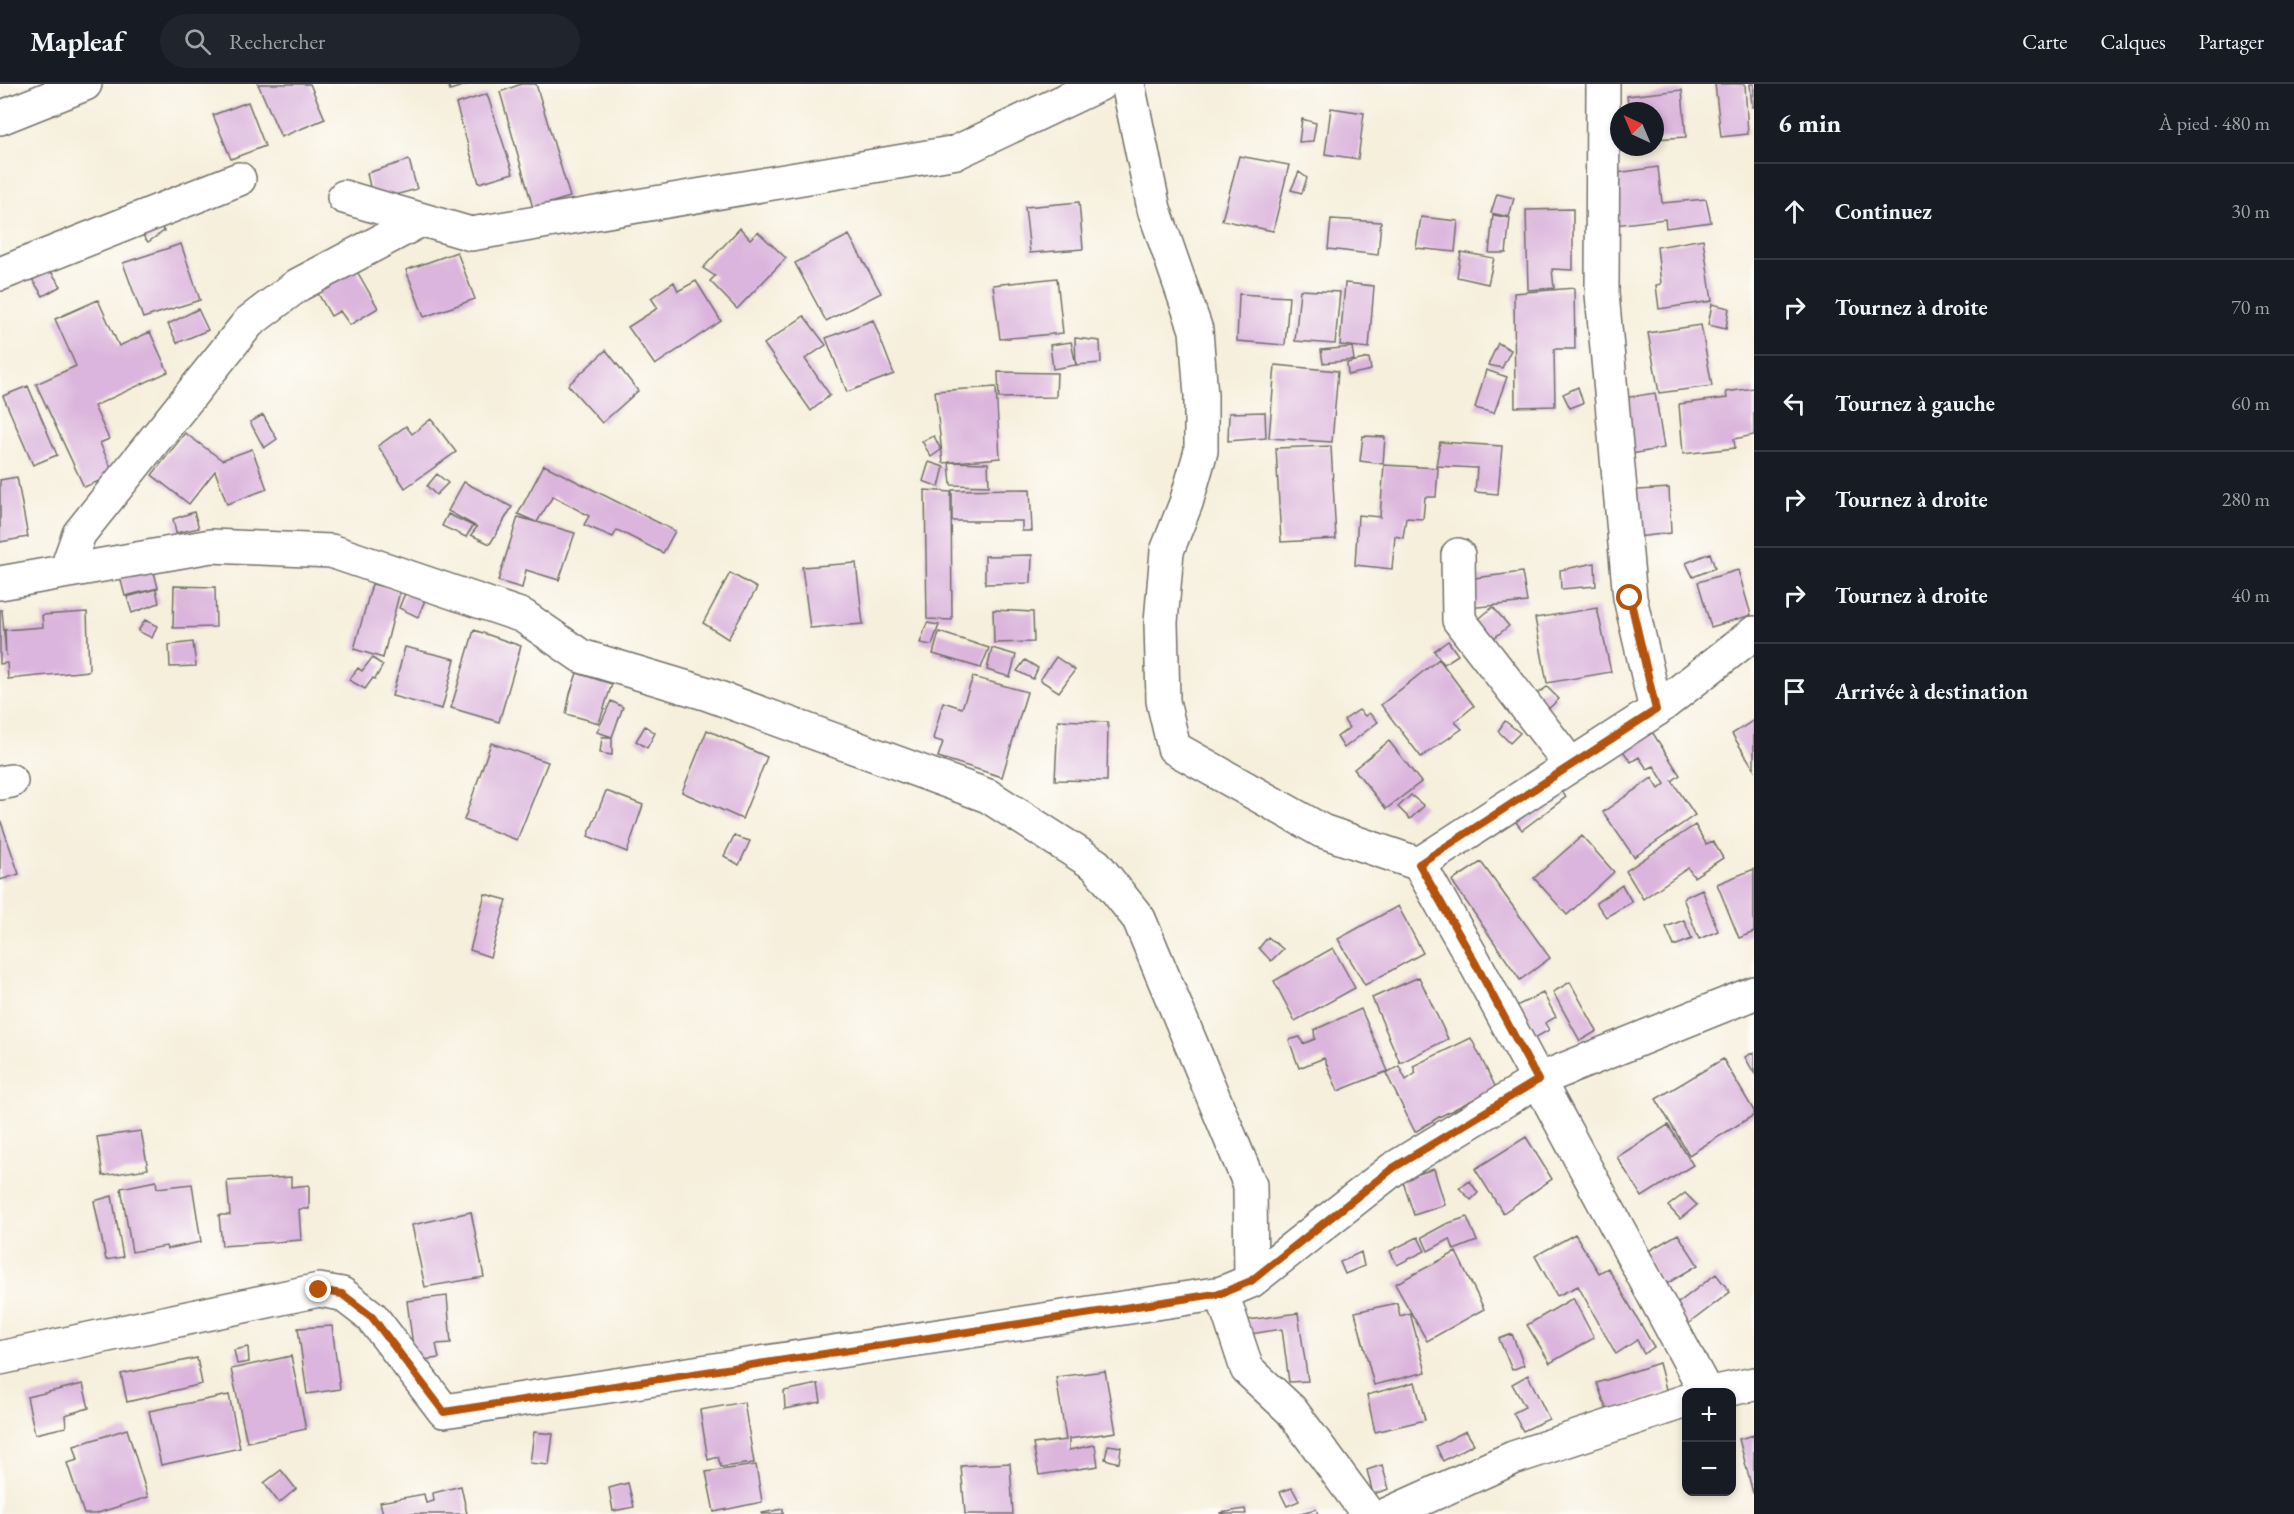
<!DOCTYPE html>
<html lang="fr">
<meta charset="utf-8">
<style>
:root{--surface:#171b24;--page:#20242c;--text:#f1f3f6;--muted:#9ea1a6;--line:#363941}
body{margin:0;font-family:"EB Garamond",serif;background:var(--page);color:var(--text)}
.controls{position:absolute;right:18px;bottom:18px;display:grid;overflow:hidden;border-radius:12px;box-shadow:0 3px 9px #0003}
.controls button{width:54px;height:54px;display:grid;place-items:center;padding:0;border:0;border-bottom:2px solid var(--line);background:var(--surface);color:var(--text);font:30px sans-serif}
.compass{position:absolute;left:1610px;top:18px;width:54px;height:54px;border-radius:50%;background:var(--surface);box-shadow:0 3px 9px #0003;rotate:316deg}
.stop{position:absolute;width:18px;height:18px;margin:-14px;border:4px solid #b45309;border-radius:50%;background:#fff}
.stop.end{background:#b45309;border-color:#fff;box-shadow:0 2px 6px #0008}
.list{margin:0;padding:0;list-style:none}
h2{display:flex;justify-content:space-between;align-items:center;height:78px;margin:0;padding:0 24px;font-size:26px}
h2 small{font-size:20px;font-weight:400;color:var(--muted)}
.list li{display:grid;grid-template-columns:39px 1fr auto;gap:18px;align-items:center;box-sizing:border-box;height:96px;padding:0 24px;border-top:2px solid var(--line)}
.list b{display:block;font-size:22px;white-space:nowrap}
.list em{font-size:20px;font-style:normal;color:var(--muted)}
.icon{flex:none;width:33px;height:33px;fill:none;stroke:currentColor;stroke-width:2;stroke-linecap:round;stroke-linejoin:round}
.map{position:relative;flex:none;width:1754px;height:1430px;overflow:hidden}
header{display:flex;align-items:center;gap:36px;box-sizing:border-box;height:84px;padding:0 30px;background:var(--surface);border-bottom:2px solid var(--line)}
header strong{font-size:28px}
nav{display:flex;gap:33px;margin-inline-start:auto;font-size:21px}
.search{width:420px;height:54px;background:var(--page);display:flex;align-items:center;gap:15px;box-sizing:border-box;padding:0 21px;border-radius:33px;color:var(--muted);font-size:22px}
main{display:flex}
aside{flex:1;background:var(--surface)}
.map>svg:first-child{display:block}
.building{fill:#dbb5dd}
.lines{fill:none;stroke-linecap:round;stroke-linejoin:round}
.minor-casing{stroke:#727069;stroke-width:36}
.minor{stroke:#fff;stroke-width:33}
.route{stroke:#b45309;stroke-width:8}
</style>
<header>
<strong>Mapleaf</strong>
<div class="search"><svg class="icon" aria-label="search" viewBox="0 0 24 24"><circle cx="10" cy="10" r="6"/><path d="M15 15l6 6"/></svg>Rechercher</div>
<nav><a>Carte</a><a>Calques</a><a>Partager</a></nav>
</header>
<main>
<div class="map">
<svg width="1754" height="1430" viewBox="0 0 1754 1430">
<rect width="100%" height="100%" fill="#fdfcf7"/>
<filter id="ink" filterUnits="userSpaceOnUse"><feTurbulence type="fractalNoise" baseFrequency=".0167" numOctaves="2"/><feDisplacementMap in="SourceGraphic" scale="12" xChannelSelector="R" yChannelSelector="G"/><feConvolveMatrix kernelMatrix="1 2 1 2 8 2 1 2 1" color-interpolation-filters="sRGB"/></filter>
<filter id="wash" filterUnits="userSpaceOnUse"><feTurbulence type="fractalNoise" baseFrequency=".008" numOctaves="4" result="noise"/><feDisplacementMap in="SourceGraphic" scale="24" xChannelSelector="R" yChannelSelector="G"/><feGaussianBlur stdDeviation="1.35" result="paint"/><feColorMatrix in="noise" values="0 0 0 0 0 0 0 0 0 0 0 0 0 0 0 0 0 1.4 0 .05"/><feComposite in="paint" operator="in"/></filter>
<g filter="url(#wash)">
<rect width="100%" height="100%" fill="#f6efdc"/>
<g id="blocks">
<path class="building" d="M 258,0 L 310,0 L 325,35 L 281,53 Z
M 448,0 L 466,0 L 466,1 L 450,6 Z
M 521,0 L 536,0 L 570,113 L 533,124 L 500,8 Z
M 1715,0 L 1745,0 L 1748,50 L 1721,53 Z
M 1750,0 L 1754,0 L 1754,23 L 1752,23 Z
M 1682,6 L 1686,53 L 1655,55 L 1655,27 L 1629,27 L 1627,12 Z
M 487,10 L 513,89 L 479,99 L 456,20 Z
M 248,18 L 265,62 L 231,75 L 213,31 Z
M 1331,24 L 1364,29 L 1358,75 L 1325,70 Z
M 1302,35 L 1316,39 L 1313,57 L 1299,58 Z
M 1239,72 L 1289,81 L 1273,147 L 1222,136 Z
M 409,76 L 417,105 L 373,117 L 367,89 Z
M 1658,83 L 1662,119 L 1706,115 L 1711,138 L 1666,144 L 1665,135 L 1615,141 L 1610,90 Z
M 1299,88 L 1307,94 L 1302,109 L 1291,106 Z
M 1497,110 L 1514,114 L 1509,133 L 1491,129 Z
M 1079,118 L 1083,165 L 1030,169 L 1025,123 Z
M 1573,125 L 1573,186 L 1552,185 L 1554,204 L 1528,206 L 1526,126 Z
M 152,131 L 164,147 L 148,158 L 136,143 Z
M 1493,131 L 1510,134 L 1506,169 L 1489,169 Z
M 1421,133 L 1458,137 L 1455,168 L 1416,164 Z
M 1331,135 L 1381,138 L 1378,171 L 1328,165 Z
M 740,144 L 750,155 L 758,148 L 786,174 L 737,225 L 710,197 L 715,192 L 703,184 Z
M 849,151 L 881,209 L 826,237 L 795,179 Z
M 1703,155 L 1712,217 L 1659,225 L 1656,201 L 1661,200 L 1657,163 Z
M 181,160 L 200,216 L 143,234 L 123,179 Z
M 457,168 L 475,215 L 424,233 L 406,186 Z
M 1461,168 L 1494,174 L 1488,200 L 1457,193 Z
M 44,178 L 61,202 L 43,212 L 28,189 Z
M 354,182 L 378,224 L 350,241 L 340,227 L 331,232 L 316,206 Z
M 1057,194 L 1063,249 L 1000,255 L 993,201 Z
M 696,197 L 721,237 L 655,281 L 628,243 L 658,224 L 651,214 L 674,198 L 678,207 Z
M 1345,199 L 1374,202 L 1369,264 L 1340,261 Z
M 1574,204 L 1575,265 L 1554,265 L 1555,322 L 1515,323 L 1514,209 Z
M 1300,206 L 1340,208 L 1335,260 L 1295,257 Z
M 1239,210 L 1289,213 L 1285,261 L 1237,257 Z
M 98,216 L 119,262 L 150,248 L 168,288 L 94,322 L 109,355 L 100,359 L 114,391 L 84,403 L 36,300 L 76,282 L 55,235 Z
M 1712,220 L 1729,224 L 1726,245 L 1708,241 Z
M 198,225 L 208,246 L 177,259 L 168,240 Z
M 804,232 L 826,261 L 805,275 L 830,311 L 811,327 L 764,260 Z
M 873,236 L 894,290 L 847,308 L 826,254 Z
M 1701,241 L 1712,302 L 1659,309 L 1648,249 Z
M 1075,254 L 1100,257 L 1101,279 L 1076,281 Z
M 1071,258 L 1076,281 L 1053,285 L 1050,261 Z
M 1498,259 L 1511,266 L 1502,284 L 1488,281 Z
M 1352,263 L 1354,276 L 1323,279 L 1321,266 Z
M 606,266 L 638,307 L 602,339 L 568,301 Z
M 1369,274 L 1371,286 L 1348,291 L 1347,279 Z
M 1275,281 L 1338,287 L 1332,358 L 1269,354 Z
M 1486,286 L 1507,293 L 1494,329 L 1475,324 Z
M 998,288 L 1057,289 L 1056,313 L 999,314 Z
M 28,302 L 57,371 L 33,381 L 3,312 Z
M 996,303 L 1000,374 L 943,379 L 935,307 Z
M 1578,303 L 1583,319 L 1570,324 L 1563,310 Z
M 1754,304 L 1754,351 L 1734,355 L 1735,364 L 1683,370 L 1679,320 L 1727,314 L 1726,308 Z
M 1655,309 L 1664,364 L 1626,371 L 1617,315 Z
M 1265,328 L 1266,354 L 1228,357 L 1229,329 Z
M 263,331 L 277,355 L 264,364 L 250,338 Z
M 431,335 L 456,368 L 405,404 L 378,362 L 406,342 L 412,350 Z
M 185,349 L 222,376 L 252,365 L 267,405 L 227,420 L 215,387 L 189,420 L 152,391 Z
M 934,352 L 941,366 L 931,373 L 922,357 Z
M 1363,352 L 1385,353 L 1383,380 L 1360,377 Z
M 1440,358 L 1502,362 L 1498,410 L 1475,408 L 1477,384 L 1436,382 Z
M 1331,362 L 1336,455 L 1281,458 L 1276,364 Z
M 929,378 L 944,383 L 939,403 L 923,397 Z
M 949,378 L 988,379 L 989,402 L 951,401 Z
M 544,381 L 675,447 L 663,469 L 617,446 L 613,453 L 584,441 L 589,432 L 553,412 L 537,438 L 575,449 L 559,496 L 526,486 L 522,504 L 498,497 L 518,433 L 536,438 L 518,430 Z
M 1384,381 L 1438,384 L 1436,413 L 1425,413 L 1423,435 L 1406,434 L 1403,454 L 1395,452 L 1392,485 L 1355,481 L 1358,431 L 1380,433 Z
M 437,390 L 448,399 L 436,411 L 427,402 Z
M 17,393 L 28,453 L 0,458 L 0,396 Z
M 464,398 L 512,423 L 490,460 L 471,451 L 477,443 L 448,427 Z
M 1669,404 L 1671,449 L 1628,454 L 1624,407 Z
M 1030,405 L 1032,447 L 1022,447 L 1022,437 L 952,437 L 952,406 Z
M 925,406 L 951,408 L 952,536 L 927,535 Z
M 194,428 L 199,444 L 176,449 L 173,435 Z
M 448,430 L 473,442 L 466,453 L 442,442 Z
M 1710,469 L 1715,484 L 1693,493 L 1686,479 Z
M 1032,471 L 1031,499 L 985,500 L 985,472 Z
M 856,479 L 863,540 L 810,544 L 802,483 Z
M 1595,479 L 1596,502 L 1561,505 L 1560,486 Z
M 153,484 L 158,504 L 125,512 L 120,493 Z
M 1738,486 L 1751,531 L 1711,543 L 1698,498 Z
M 1522,488 L 1527,518 L 1468,524 L 1467,495 Z
M 730,489 L 757,504 L 728,555 L 703,539 Z
M 372,500 L 400,507 L 383,574 L 354,565 Z
M 174,502 L 215,503 L 216,543 L 173,544 Z
M 156,505 L 159,519 L 132,529 L 127,513 Z
M 406,507 L 425,516 L 418,533 L 399,524 Z
M 1493,523 L 1509,542 L 1484,562 L 1469,543 Z
M 1597,524 L 1611,588 L 1547,599 L 1535,534 Z
M 0,526 L 2,526 L 6,572 L 5,546 L 43,543 L 42,531 L 87,528 L 89,587 L 8,595 L 7,579 L 0,580 Z
M 993,526 L 1033,528 L 1034,558 L 994,559 Z
M 145,536 L 157,542 L 152,554 L 138,547 Z
M 927,539 L 939,541 L 932,561 L 920,559 Z
M 474,546 L 521,562 L 499,638 L 451,624 Z
M 939,548 L 989,564 L 981,584 L 933,570 Z
M 1448,557 L 1458,571 L 1444,580 L 1434,567 Z
M 193,558 L 196,582 L 170,583 L 169,561 Z
M 405,563 L 455,575 L 442,625 L 392,612 Z
M 992,564 L 1016,571 L 1010,593 L 987,586 Z
M 1056,573 L 1075,586 L 1059,608 L 1040,596 Z
M 372,574 L 383,581 L 375,595 L 373,594 L 365,605 L 349,596 L 358,584 L 362,587 Z
M 1439,575 L 1474,622 L 1455,638 L 1462,645 L 1421,673 L 1381,621 Z
M 1025,576 L 1038,584 L 1033,595 L 1017,587 Z
M 577,589 L 612,600 L 599,639 L 566,630 L 570,610 Z
M 973,593 L 1027,608 L 1002,693 L 938,673 L 943,658 L 933,655 L 943,618 L 962,624 Z
M 1547,603 L 1559,615 L 1545,628 L 1531,614 Z
M 611,617 L 623,623 L 612,653 L 612,671 L 600,669 L 602,653 L 612,653 L 597,648 Z
M 1359,626 L 1365,632 L 1369,629 L 1378,638 L 1344,664 L 1337,653 L 1349,644 L 1344,636 Z
M 1058,636 L 1108,638 L 1107,697 L 1055,696 Z
M 1754,636 L 1754,685 L 1732,650 Z
M 1505,637 L 1520,649 L 1510,659 L 1498,647 Z
M 1645,637 L 1680,691 L 1672,697 L 1695,731 L 1634,773 L 1603,728 L 1652,694 L 1659,705 L 1665,700 L 1654,682 L 1647,685 L 1639,673 L 1631,678 L 1615,656 Z
M 645,642 L 655,649 L 647,664 L 636,657 Z
M 707,646 L 767,673 L 742,735 L 682,708 Z
M 1389,657 L 1421,698 L 1386,725 L 1354,685 Z
M 491,659 L 548,678 L 517,756 L 464,736 Z
M 1554,698 L 1566,713 L 1522,746 L 1510,730 Z
M 606,707 L 643,721 L 627,768 L 588,752 Z
M 1411,711 L 1424,722 L 1410,735 L 1398,723 Z
M 0,735 L 19,790 L 0,796 Z
M 1695,741 L 1706,760 L 1713,757 L 1723,774 L 1694,793 L 1688,784 L 1643,815 L 1626,787 Z
M 734,752 L 750,757 L 739,781 L 724,772 Z
M 1582,752 L 1614,788 L 1567,831 L 1534,794 Z
M 1481,778 L 1550,874 L 1520,896 L 1452,797 Z
M 1754,785 L 1754,848 L 1739,854 L 1717,800 Z
M 1622,801 L 1632,818 L 1606,833 L 1596,819 Z
M 1702,805 L 1718,847 L 1699,855 L 1683,814 Z
M 485,810 L 507,816 L 490,873 L 470,866 Z
M 1398,822 L 1423,869 L 1365,901 L 1338,855 Z
M 1684,836 L 1692,855 L 1674,862 L 1666,843 Z
M 1268,853 L 1283,865 L 1271,877 L 1259,864 Z
M 1333,864 L 1355,904 L 1295,937 L 1274,897 Z
M 1419,893 L 1448,955 L 1400,979 L 1372,914 Z
M 1570,898 L 1597,947 L 1580,957 L 1553,908 Z
M 1543,909 L 1556,933 L 1545,939 L 1549,946 L 1524,960 L 1506,927 Z
M 1361,925 L 1388,987 L 1338,1007 L 1324,974 L 1299,984 L 1289,956 L 1300,953 L 1303,960 L 1315,955 L 1314,946 Z
M 1471,954 L 1496,1004 L 1439,1033 L 1415,1048 L 1386,989 L 1399,982 L 1406,996 L 1416,989 L 1413,982 Z
M 1754,968 L 1754,989 L 1745,973 Z
M 1723,975 L 1754,1027 L 1754,1031 L 1689,1071 L 1656,1015 Z
M 1668,1041 L 1693,1081 L 1642,1113 L 1617,1073 Z
M 141,1047 L 148,1085 L 103,1092 L 97,1053 Z
M 1526,1053 L 1552,1095 L 1503,1129 L 1475,1085 Z
M 1434,1085 L 1445,1121 L 1414,1131 L 1402,1095 Z
M 291,1093 L 291,1103 L 309,1101 L 309,1125 L 299,1125 L 301,1156 L 222,1162 L 219,1131 L 230,1131 L 227,1097 Z
M 156,1097 L 157,1104 L 192,1100 L 201,1158 L 167,1165 L 166,1162 L 132,1168 L 121,1104 Z
M 1470,1097 L 1478,1109 L 1471,1116 L 1459,1104 Z
M 1685,1109 L 1697,1121 L 1680,1135 L 1668,1122 Z
M 112,1112 L 123,1173 L 106,1176 L 94,1117 Z
M 471,1128 L 484,1193 L 425,1203 L 412,1141 Z
M 1467,1133 L 1477,1157 L 1454,1166 L 1450,1155 L 1428,1167 L 1422,1153 L 1446,1140 Z
M 1575,1150 L 1599,1189 L 1608,1184 L 1654,1263 L 1644,1270 L 1637,1256 L 1616,1270 L 1578,1202 L 1557,1212 L 1535,1172 Z
M 1678,1150 L 1698,1181 L 1663,1202 L 1643,1170 Z
M 1418,1153 L 1425,1167 L 1397,1181 L 1390,1167 Z
M 1361,1168 L 1364,1182 L 1345,1190 L 1340,1178 Z
M 1456,1168 L 1484,1225 L 1427,1257 L 1395,1200 Z
M 1716,1190 L 1730,1208 L 1679,1247 L 1665,1229 Z
M 447,1212 L 451,1259 L 436,1260 L 439,1274 L 415,1277 L 407,1217 Z
M 1573,1214 L 1594,1254 L 1550,1279 L 1527,1241 Z
M 1397,1219 L 1400,1232 L 1410,1229 L 1426,1288 L 1374,1301 L 1355,1228 Z
M 1298,1229 L 1308,1297 L 1289,1298 L 1282,1245 L 1244,1251 L 1241,1237 Z
M 332,1242 L 340,1305 L 307,1310 L 298,1244 Z
M 1512,1250 L 1524,1281 L 1512,1286 L 1499,1255 Z
M 248,1263 L 249,1278 L 237,1280 L 234,1266 Z
M 291,1272 L 306,1345 L 247,1358 L 231,1285 Z
M 197,1274 L 202,1300 L 127,1318 L 121,1290 Z
M 1659,1279 L 1667,1309 L 1608,1329 L 1597,1299 Z
M 1105,1287 L 1116,1348 L 1069,1355 L 1069,1366 L 1095,1361 L 1098,1382 L 1039,1391 L 1033,1360 L 1066,1356 L 1056,1293 Z
M 1528,1291 L 1549,1335 L 1523,1347 L 1513,1329 L 1525,1323 L 1512,1300 Z
M 1415,1298 L 1425,1336 L 1375,1348 L 1367,1311 Z
M 83,1300 L 89,1324 L 65,1331 L 66,1343 L 35,1350 L 27,1313 Z
M 818,1300 L 821,1318 L 785,1325 L 784,1307 Z
M 229,1311 L 240,1364 L 161,1381 L 149,1327 Z
M 744,1318 L 754,1379 L 721,1383 L 718,1373 L 708,1376 L 700,1326 Z
M 127,1345 L 148,1413 L 95,1430 L 84,1430 L 67,1379 L 78,1376 L 74,1362 Z
M 1466,1347 L 1474,1360 L 1443,1377 L 1436,1362 Z
M 534,1348 L 553,1350 L 549,1381 L 530,1379 Z
M 1754,1351 L 1754,1409 L 1753,1409 L 1739,1355 Z
M 1108,1361 L 1121,1363 L 1119,1379 L 1105,1375 Z
M 1010,1379 L 1013,1430 L 965,1430 L 961,1382 Z
M 756,1381 L 762,1418 L 714,1428 L 706,1388 Z
M 1382,1381 L 1389,1405 L 1373,1410 L 1367,1386 Z
M 281,1386 L 296,1405 L 279,1419 L 264,1399 Z
M 628,1399 L 634,1423 L 613,1427 L 609,1404 Z
M 461,1402 L 467,1430 L 383,1430 L 380,1418 L 424,1410 L 426,1419 L 434,1417 L 433,1409 Z
M 1292,1404 L 1299,1417 L 1287,1422 L 1280,1408 Z
M 783,1425 L 783,1430 L 762,1430 L 762,1429 Z
M 1245,1425 L 1246,1430 L 1220,1430 L 1220,1429 Z
M 1316,1425 L 1318,1430 L 1300,1430 L 1300,1429 Z"/>
</g>
</g>
<g filter="url(#ink)">
<use href="#blocks" fill-opacity="0" stroke="#727069" stroke-width="1.5"/>
<g class="lines">
<defs>
<path id="minor" d="M 1128,0 L 1154,125 L 1196,246 L 1201,312 L 1201,367 L 1186,419 L 1167,467 L 1161,538 L 1163,617 L 1174,664 L 1322,747 L 1419,780 L 1473,875 L 1706,1308
M 1603,0 L 1602,210 L 1630,514 L 1656,626
M 0,34 L 85,0
M 344,113 L 471,150 L 957,68 L 1100,0
M 0,190 L 239,95
M 1458,471 L 1459,536 L 1571,681
M 66,487 L 79,450 L 249,238 L 298,201 L 421,136
M 0,499 L 211,462 L 331,467 L 523,532 L 581,572 L 708,610 L 988,712 L 1096,781 L 1139,835 L 1250,1101 L 1251,1197 L 1222,1209 L 444,1327 L 372,1233 L 342,1210 L 319,1206 L 0,1274
M 0,699 L 11,697
M 1419,780 L 1656,626 L 1754,549
M 1251,1197 L 1393,1085 L 1538,996 L 1754,909
M 1222,1209 L 1247,1285 L 1291,1326 L 1368,1430
M 1716,1308 L 1754,1300
M 1388,1430 L 1513,1374 L 1686,1317"/>
</defs>
<use href="#minor" class="minor-casing"/>
<use href="#minor" class="minor"/>
</g>
</g>
<g class="lines" filter="url(#ink)">
<path class="route" d="M 319,1206 L 342,1210 L 372,1233 L 444,1328 L 1222,1209 L 1251,1197 L 1393,1084 L 1538,996 L 1473,875 L 1419,780 L 1656,626 L 1630,514"/>
</g>
</svg>
<div class="controls">
<button>+</button>
<button>−</button>
</div>
<svg class="compass" viewBox="-18 -18 36 36"><path d="M0-13l5 13h-10z" fill="#e53935"/><path d="M0 13l5-13h-10z" fill="#9ea1a6"/></svg>
<div class="stop" style="left:1630px;top:514px"></div>
<div class="stop end" style="left:319px;top:1206px"></div>
</div>
<aside>
<h2>6 min<small>À pied · 480 m</small></h2>
<ul class="list">
<li><svg class="icon" aria-label="ahead" viewBox="0 0 24 24"><path d="M12 20V5M6 11l6-6 6 6"/></svg><div><b>Continuez</b></div><em>30 m</em></li>
<li><svg class="icon" aria-label="right" viewBox="0 0 24 24"><path d="M7 20v-9h11M14 6l5 5-5 5"/></svg><div><b>Tournez à droite</b></div><em>70 m</em></li>
<li><svg class="icon" aria-label="left" viewBox="0 0 24 24"><path d="M17 20v-9H6M10 6l-5 5 5 5"/></svg><div><b>Tournez à gauche</b></div><em>60 m</em></li>
<li><svg class="icon" aria-label="right" viewBox="0 0 24 24"><path d="M7 20v-9h11M14 6l5 5-5 5"/></svg><div><b>Tournez à droite</b></div><em>280 m</em></li>
<li><svg class="icon" aria-label="right" viewBox="0 0 24 24"><path d="M7 20v-9h11M14 6l5 5-5 5"/></svg><div><b>Tournez à droite</b></div><em>40 m</em></li>
<li><svg class="icon" aria-label="arrive" viewBox="0 0 24 24"><path d="M6 21V4h12l-3 4 3 4H6"/></svg><div><b>Arrivée à destination</b></div></li>
</ul>
</aside>
</main>
